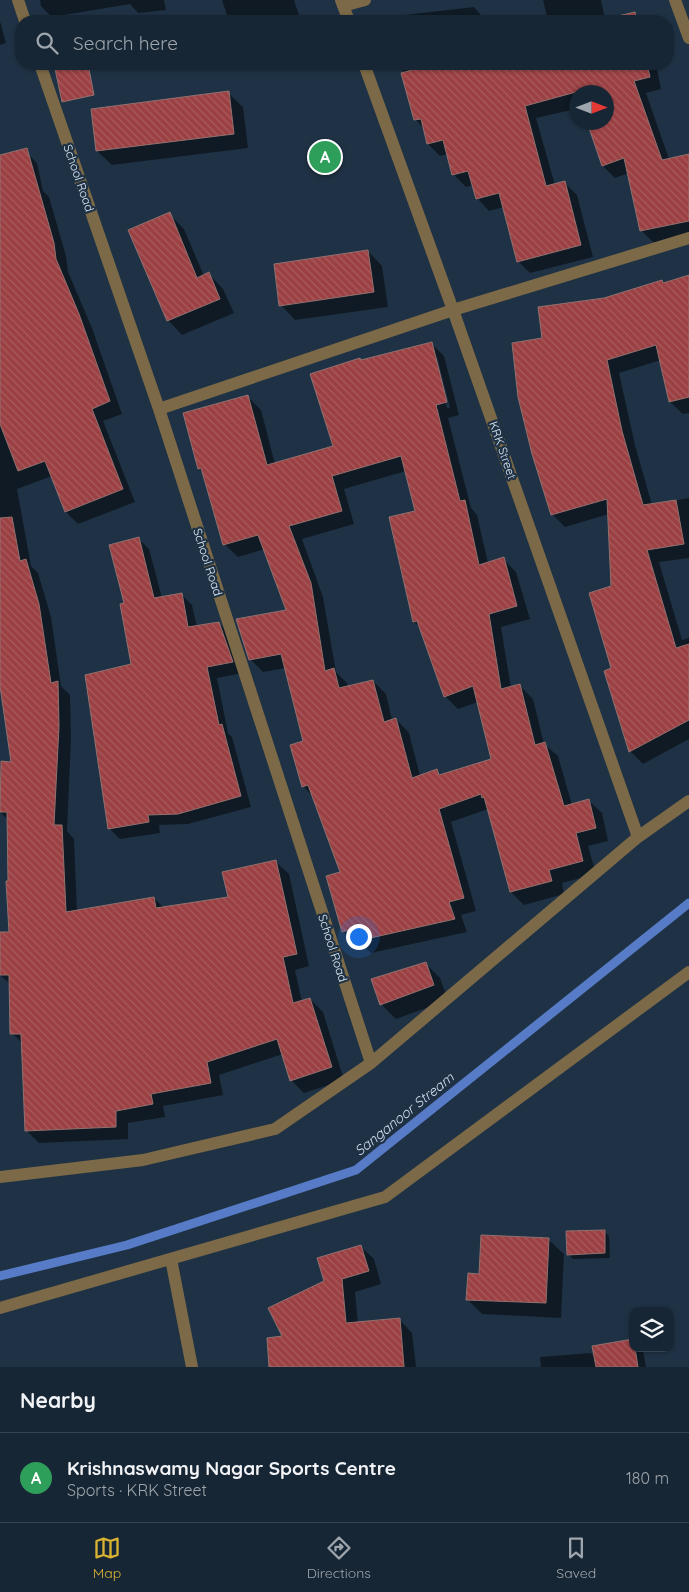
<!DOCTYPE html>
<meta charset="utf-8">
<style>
:root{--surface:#172634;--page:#243240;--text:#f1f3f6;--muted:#9ea5ac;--line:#36434f;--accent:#dab333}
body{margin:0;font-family:Quicksand,sans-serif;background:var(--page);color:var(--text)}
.controls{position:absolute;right:15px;bottom:15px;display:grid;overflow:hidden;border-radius:10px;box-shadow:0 1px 4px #0004}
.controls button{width:45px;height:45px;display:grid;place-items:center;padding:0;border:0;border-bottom:1px solid var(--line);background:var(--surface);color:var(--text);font:25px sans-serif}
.compass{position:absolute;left:569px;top:85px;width:45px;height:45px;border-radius:50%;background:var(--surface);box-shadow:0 1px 4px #0004;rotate:90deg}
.you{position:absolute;left:358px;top:936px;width:18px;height:18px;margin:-12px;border:4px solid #fff;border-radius:50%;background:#1a73e8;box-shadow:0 0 0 8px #1a73e833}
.badge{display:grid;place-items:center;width:32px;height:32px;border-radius:50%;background:var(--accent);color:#fff;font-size:16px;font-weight:700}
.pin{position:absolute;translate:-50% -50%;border:2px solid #fff;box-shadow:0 1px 5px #0006}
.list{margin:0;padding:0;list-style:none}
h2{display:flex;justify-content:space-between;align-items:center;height:65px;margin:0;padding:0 20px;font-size:21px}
h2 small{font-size:16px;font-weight:400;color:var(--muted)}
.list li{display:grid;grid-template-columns:32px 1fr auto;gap:15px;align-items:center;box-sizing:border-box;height:90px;padding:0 20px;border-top:1px solid var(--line)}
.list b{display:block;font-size:19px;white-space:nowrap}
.list p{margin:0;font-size:16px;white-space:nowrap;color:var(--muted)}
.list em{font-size:16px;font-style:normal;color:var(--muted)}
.icon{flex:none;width:28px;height:28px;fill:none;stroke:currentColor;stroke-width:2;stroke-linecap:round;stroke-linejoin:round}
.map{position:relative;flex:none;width:689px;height:1367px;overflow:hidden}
.search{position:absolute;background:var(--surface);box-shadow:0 1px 4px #0004;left:15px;right:15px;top:15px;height:55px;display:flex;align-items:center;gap:12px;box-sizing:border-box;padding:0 18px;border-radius:20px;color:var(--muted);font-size:19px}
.sheet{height:155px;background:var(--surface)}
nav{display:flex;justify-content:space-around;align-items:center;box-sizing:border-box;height:70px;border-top:1px solid var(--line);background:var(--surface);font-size:14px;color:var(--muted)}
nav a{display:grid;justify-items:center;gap:2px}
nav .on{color:var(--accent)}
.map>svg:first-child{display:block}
.shadow{fill:#0007;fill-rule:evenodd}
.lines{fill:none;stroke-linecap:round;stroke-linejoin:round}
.stream{stroke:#577bc6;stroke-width:9}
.building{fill:url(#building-back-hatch);stroke:#91716f;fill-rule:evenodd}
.minor{stroke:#7c6947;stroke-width:12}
.labels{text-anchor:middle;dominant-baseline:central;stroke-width:4.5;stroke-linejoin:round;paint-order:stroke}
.street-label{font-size:12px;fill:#dde9f5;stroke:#1f3245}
.water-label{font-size:14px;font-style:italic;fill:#d3ddf2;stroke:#1f3245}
</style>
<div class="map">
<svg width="689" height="1367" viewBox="0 0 689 1367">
<defs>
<pattern id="building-back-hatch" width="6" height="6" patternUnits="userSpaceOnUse" patternTransform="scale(1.25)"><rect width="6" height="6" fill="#9b4043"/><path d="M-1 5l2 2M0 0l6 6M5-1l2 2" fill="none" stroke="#a85c5f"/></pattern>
</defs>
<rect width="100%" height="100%" fill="#1f3245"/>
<path class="shadow" d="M 40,0 L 164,0 L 166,10 L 138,13 L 130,4 L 52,17 L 41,6 Z
M 222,0 L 294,0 L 301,21 L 229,21 Z
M 543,0 L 601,0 L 605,20 L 635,13 L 643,21 L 548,21 Z
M 474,7 L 486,21 L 397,21 L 396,16 Z
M 0,21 L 6,43 L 0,45 Z
M 401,64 L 656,64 L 661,89 L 646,93 L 669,159 L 689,155 L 689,235 L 654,243 L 642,231 L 629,173 L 615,178 L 603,166 L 606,92 L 576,92 L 576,109 L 536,118 L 555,185 L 565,183 L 577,195 L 593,257 L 530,273 L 518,261 L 504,207 L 489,211 L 477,198 L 473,185 L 466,187 L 453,174 L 448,154 L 440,156 L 428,144 L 424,129 L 416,120 Z
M 228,93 L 243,107 L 248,148 L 112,165 L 97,151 Z
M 24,150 L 37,163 L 43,191 L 49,197 L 66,256 L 68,272 L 92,328 L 122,414 L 103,421 L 135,502 L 78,524 L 66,512 L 52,476 L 17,489 L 31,566 L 38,573 L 51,617 L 61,686 L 70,695 L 71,739 L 67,831 L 74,839 L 77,911 L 154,898 L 164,908 L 229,898 L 276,862 L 289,874 L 309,966 L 295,970 L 302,1002 L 310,999 L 323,1012 L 344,1080 L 304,1093 L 291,1080 L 283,1054 L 219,1075 L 223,1095 L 163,1106 L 165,1117 L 128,1123 L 128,1139 L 39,1143 L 26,1130 L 23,1044 L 12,1033 L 11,985 L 0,975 L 0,933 L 10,933 L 8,820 L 0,812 L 2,763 L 12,763 L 0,687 L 0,157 Z
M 169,214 L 184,229 L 204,276 L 209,274 L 223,289 L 234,313 L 182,335 L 168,320 Z
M 368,251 L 382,266 L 388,307 L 295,320 L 281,305 Z
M 689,275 L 689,413 L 683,414 L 670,402 L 661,360 L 619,373 L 635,445 L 652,505 L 689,498 L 689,558 L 659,562 L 682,640 L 689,638 L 689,739 L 643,764 L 630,751 L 613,669 L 613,587 L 609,514 L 565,527 L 552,514 L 544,340 L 604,299 Z
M 431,343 L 444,356 L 459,415 L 448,418 L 471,508 L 477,515 L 488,563 L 503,559 L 516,572 L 530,619 L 501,627 L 511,688 L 520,686 L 533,699 L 544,744 L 558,756 L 572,805 L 588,800 L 602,813 L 608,841 L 588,846 L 596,874 L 562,883 L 564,894 L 524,905 L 511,892 L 488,809 L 451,822 L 476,911 L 461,915 L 467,932 L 371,953 L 361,943 L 356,945 L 343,932 L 341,873 L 314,798 L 303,786 L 304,742 L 286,668 L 263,672 L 250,659 L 288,611 L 265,549 L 238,557 L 224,544 L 204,474 L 199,468 L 248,397 L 261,410 L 275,464 L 335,447 L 361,361 ZM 434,357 L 437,357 L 450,408 L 447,408 ZM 406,471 L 416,512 L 391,518 L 414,622 L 421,628 L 445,696 L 458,709 L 478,702 L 492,760 L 441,776 L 436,771 L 420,776 L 409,733 L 396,719 L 392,720 L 386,694 L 373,681 L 348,687 L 347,683 L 336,672 L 323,597 L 302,539 L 354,524 L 344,489 Z
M 138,538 L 149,549 L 162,598 L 181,594 L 192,605 L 197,627 L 219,623 L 230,634 L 243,673 L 217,678 L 228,733 L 232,737 L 251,807 L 188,824 L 159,825 L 160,833 L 120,839 L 109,828 L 132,665 L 125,604 Z
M 425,963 L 440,978 L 448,1000 L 396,1019 L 381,1004 Z
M 604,1231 L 609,1236 L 610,1258 L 573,1259 L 568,1254 Z
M 549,1240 L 564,1254 L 561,1318 L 482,1314 L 467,1299 L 480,1275 Z
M 360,1246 L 374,1259 L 381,1284 L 355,1292 L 358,1324 L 399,1319 L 412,1333 L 416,1367 L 271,1367 L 284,1337 L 325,1282 Z
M 633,1348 L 643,1350 L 646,1367 L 541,1367 L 540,1357 L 591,1353 L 595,1357 Z"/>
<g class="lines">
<path class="stream" d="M 0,1276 L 127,1245 L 356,1170 L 689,903"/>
</g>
<path class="building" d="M 635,12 L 637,21 L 580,21 L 595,17 L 596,21 Z
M 54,64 L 88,64 L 94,95 L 62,102 Z
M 434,64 L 647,64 L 650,77 L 634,81 L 662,160 L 689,154 L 689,221 L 640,231 L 624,158 L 602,166 L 587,122 L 606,122 L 606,92 L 576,92 L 525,106 L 546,186 L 565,181 L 581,245 L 517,262 L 499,193 L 476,199 L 468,171 L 452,175 L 443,140 L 427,144 L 421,119 L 414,120 L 401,73 Z
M 229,91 L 234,134 L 96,151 L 91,109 Z
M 27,148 L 54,243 L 56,259 L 79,314 L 110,401 L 92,409 L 123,489 L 65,512 L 45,461 L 18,471 L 0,424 L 0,155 Z
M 170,212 L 197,278 L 209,272 L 220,299 L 167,321 L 128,230 Z
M 368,250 L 374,292 L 279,306 L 274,264 Z
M 689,275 L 689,397 L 669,402 L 656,345 L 607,360 L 622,431 L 643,505 L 676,500 L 684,544 L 647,550 L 676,648 L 689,644 L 689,720 L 629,752 L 604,671 L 611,668 L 589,593 L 611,586 L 607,499 L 551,515 L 532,454 L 518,397 L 512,343 L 542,338 L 538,307 L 604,298 L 662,280 L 663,283 Z
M 432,342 L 447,402 L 436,405 L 460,501 L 465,500 L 479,565 L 504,557 L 517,606 L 489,614 L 501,689 L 520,684 L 535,745 L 545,742 L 564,806 L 589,799 L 596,828 L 576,833 L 583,861 L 549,870 L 552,881 L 510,892 L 484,797 L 482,798 L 481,794 L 439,809 L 464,898 L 449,902 L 455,919 L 357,941 L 353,929 L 342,932 L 326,876 L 340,872 L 308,785 L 302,787 L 290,745 L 303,741 L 281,654 L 249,660 L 236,619 L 286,610 L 258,535 L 223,545 L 201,468 L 198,469 L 183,413 L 248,395 L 267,465 L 333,446 L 310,374 L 360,358 L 361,360 ZM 401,456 L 415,511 L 389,517 L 413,622 L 417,621 L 444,697 L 473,686 L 491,759 L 439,775 L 437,769 L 412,778 L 396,718 L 384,722 L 373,680 L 339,688 L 334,668 L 325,671 L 311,583 L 289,526 L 342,511 L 332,476 Z
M 12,517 L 20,561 L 26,559 L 39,604 L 51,683 L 58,681 L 59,726 L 54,825 L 62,825 L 66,912 L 154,897 L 156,908 L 228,897 L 222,872 L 276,860 L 297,954 L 283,957 L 293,1003 L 310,998 L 332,1067 L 290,1081 L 277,1039 L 207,1062 L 211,1083 L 151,1094 L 153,1104 L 116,1111 L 116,1127 L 25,1131 L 21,1034 L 10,1034 L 9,975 L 0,975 L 0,932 L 9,932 L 6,881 L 8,881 L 7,812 L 0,812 L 1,761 L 11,762 L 0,686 L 0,518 Z
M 139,537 L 154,598 L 182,593 L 188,627 L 219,622 L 233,662 L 207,667 L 219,725 L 222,724 L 241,796 L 178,814 L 148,815 L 149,822 L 108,829 L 85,675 L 131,664 L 120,604 L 124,603 L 109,545 Z
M 426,962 L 434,985 L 380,1005 L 371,979 Z
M 605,1230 L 605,1253 L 567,1255 L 566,1231 Z
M 481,1235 L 549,1238 L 546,1303 L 466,1300 L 468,1273 L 479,1274 Z
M 361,1245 L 369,1271 L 342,1279 L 346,1323 L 400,1318 L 404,1367 L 269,1367 L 267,1338 L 282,1336 L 268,1308 L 324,1281 L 317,1258 Z
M 633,1339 L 633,1348 L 635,1348 L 638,1367 L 596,1367 L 592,1346 Z"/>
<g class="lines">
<path class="minor" d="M 18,0 L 25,21
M 341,0 L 349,21
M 675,0 L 689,38
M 343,6 L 365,0
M 40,64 L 159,409 L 371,1063
M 364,64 L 453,310 L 638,837
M 159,409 L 453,310 L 689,238
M 0,1177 L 143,1160 L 275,1129 L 371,1063 L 638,837 L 689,801
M 171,1259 L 192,1367
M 0,1308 L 385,1197 L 689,972"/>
</g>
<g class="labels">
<g class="street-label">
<text transform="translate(79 178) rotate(71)">School Road</text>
<text transform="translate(503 450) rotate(71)">KRK Street</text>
<text transform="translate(208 562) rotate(72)">School Road</text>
<text transform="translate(333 948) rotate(72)">School Road</text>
</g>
<g class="water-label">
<text transform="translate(404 1114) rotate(-39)">Sanganoor Stream</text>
</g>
</g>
</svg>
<div class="controls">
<button><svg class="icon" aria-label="layers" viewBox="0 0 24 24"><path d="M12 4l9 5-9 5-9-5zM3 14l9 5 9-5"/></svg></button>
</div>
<svg class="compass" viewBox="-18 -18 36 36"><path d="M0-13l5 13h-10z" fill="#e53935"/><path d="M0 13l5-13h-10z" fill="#9ea5ac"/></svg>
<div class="you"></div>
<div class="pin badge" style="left:325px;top:157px;background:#2e9e5b">A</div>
<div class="search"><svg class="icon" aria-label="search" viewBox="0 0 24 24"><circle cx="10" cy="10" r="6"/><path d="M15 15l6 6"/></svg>Search here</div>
</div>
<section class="sheet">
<h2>Nearby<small></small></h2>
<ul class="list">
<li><span class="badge" style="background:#2e9e5b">A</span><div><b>Krishnaswamy Nagar Sports Centre</b><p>Sports · KRK Street</p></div><em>180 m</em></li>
</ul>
</section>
<nav>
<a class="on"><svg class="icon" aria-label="map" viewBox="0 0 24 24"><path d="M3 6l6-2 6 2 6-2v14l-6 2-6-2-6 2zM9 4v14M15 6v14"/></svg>Map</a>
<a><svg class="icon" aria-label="directions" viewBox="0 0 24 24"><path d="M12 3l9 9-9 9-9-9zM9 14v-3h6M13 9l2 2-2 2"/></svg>Directions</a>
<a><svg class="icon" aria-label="saved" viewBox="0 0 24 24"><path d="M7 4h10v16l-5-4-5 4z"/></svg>Saved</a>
</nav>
